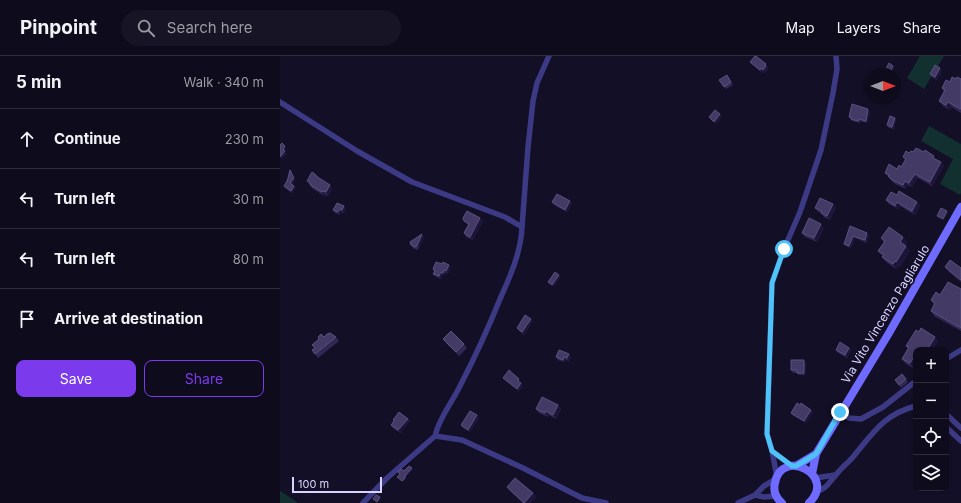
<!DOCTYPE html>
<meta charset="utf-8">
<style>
:root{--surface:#0e0b1c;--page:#171425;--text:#f1f3f6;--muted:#9b9ba3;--line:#2e2b3b;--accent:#7c3aed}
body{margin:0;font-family:Inter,sans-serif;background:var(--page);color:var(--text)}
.controls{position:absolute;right:12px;bottom:12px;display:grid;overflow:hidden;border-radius:8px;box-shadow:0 1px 3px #0004}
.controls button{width:36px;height:36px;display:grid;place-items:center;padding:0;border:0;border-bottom:1px solid var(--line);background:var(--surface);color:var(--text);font:20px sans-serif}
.compass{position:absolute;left:585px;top:12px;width:36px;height:36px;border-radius:50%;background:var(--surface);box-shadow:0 1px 3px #0004;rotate:90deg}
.scale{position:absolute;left:12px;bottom:10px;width:90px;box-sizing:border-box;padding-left:4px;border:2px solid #d9d4ff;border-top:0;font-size:11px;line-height:14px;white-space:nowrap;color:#d9d4ff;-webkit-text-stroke:3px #130f26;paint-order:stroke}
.stop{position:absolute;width:12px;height:12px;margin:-9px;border:3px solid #4fc3f7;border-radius:50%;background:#fff}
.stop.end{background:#4fc3f7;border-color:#fff;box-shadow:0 1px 4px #0008}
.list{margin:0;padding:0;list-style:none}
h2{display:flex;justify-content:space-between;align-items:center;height:52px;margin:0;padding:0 16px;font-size:17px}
h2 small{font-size:13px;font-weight:400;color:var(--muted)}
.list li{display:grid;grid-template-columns:26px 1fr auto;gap:12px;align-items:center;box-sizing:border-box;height:60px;padding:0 16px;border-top:1px solid var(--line)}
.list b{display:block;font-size:15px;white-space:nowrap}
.list em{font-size:13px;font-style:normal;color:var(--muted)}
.actions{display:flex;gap:8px;padding:12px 16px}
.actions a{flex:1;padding:9px 0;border:1px solid var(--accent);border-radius:8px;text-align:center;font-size:14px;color:var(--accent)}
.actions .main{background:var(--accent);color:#fff}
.icon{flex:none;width:22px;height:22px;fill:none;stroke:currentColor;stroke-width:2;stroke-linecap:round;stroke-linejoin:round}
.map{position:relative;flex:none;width:681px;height:447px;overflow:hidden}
header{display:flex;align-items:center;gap:24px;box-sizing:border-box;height:56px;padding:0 20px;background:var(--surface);border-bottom:1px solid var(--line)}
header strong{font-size:19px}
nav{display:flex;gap:22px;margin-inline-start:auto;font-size:14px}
.search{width:280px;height:36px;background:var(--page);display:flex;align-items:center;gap:10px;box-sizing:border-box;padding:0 14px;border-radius:22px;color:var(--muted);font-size:15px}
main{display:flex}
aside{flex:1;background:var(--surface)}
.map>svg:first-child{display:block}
.green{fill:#12302f}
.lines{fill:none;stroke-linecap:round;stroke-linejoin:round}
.street{stroke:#3d3a85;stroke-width:5.5}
.secondary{stroke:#6f6bff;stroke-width:8}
.wall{fill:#312854}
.shaded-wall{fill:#1d163a}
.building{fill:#433a66;stroke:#5a527e}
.route{stroke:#4fc3f7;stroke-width:5}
.labels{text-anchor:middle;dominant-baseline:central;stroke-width:3.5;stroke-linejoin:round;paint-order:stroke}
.street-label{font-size:12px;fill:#d9d4ff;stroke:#130f26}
</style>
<header>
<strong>Pinpoint</strong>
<div class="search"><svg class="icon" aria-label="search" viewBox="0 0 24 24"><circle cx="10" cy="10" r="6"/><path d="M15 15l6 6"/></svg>Search here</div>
<nav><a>Map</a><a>Layers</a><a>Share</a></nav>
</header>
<main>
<aside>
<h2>5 min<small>Walk · 340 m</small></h2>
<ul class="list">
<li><svg class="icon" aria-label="ahead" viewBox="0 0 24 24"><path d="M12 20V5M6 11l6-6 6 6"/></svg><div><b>Continue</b></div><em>230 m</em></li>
<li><svg class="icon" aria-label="left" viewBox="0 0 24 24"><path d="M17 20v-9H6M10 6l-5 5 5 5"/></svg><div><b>Turn left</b></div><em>30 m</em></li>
<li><svg class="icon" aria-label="left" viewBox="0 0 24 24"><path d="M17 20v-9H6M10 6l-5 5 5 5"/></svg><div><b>Turn left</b></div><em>80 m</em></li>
<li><svg class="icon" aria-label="arrive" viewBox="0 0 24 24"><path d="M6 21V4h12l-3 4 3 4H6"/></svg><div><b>Arrive at destination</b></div></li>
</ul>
<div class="actions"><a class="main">Save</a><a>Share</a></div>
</aside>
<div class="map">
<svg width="681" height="447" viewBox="0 0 681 447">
<rect width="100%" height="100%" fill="#130f26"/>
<path class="green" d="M 640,0 L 664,0 L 644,33 L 627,22 Z
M 649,70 L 681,88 L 681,137 L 680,139 L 660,128 L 673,103 L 641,85 Z
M 0,435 L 2,436 L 18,447 L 0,447 Z"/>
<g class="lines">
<path class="street" d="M 0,46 L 77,95 L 132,126 L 225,161 L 242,171 C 241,196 230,221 220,243 C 208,273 194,303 179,332 C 171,348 159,362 155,380
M 242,171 L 248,91 L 253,45 L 257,27 L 269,0
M 666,303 L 681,294
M 560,356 L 569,362 L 581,363 L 603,351 L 636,325
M 666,358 L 681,372
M 666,371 L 681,385
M 492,395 L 512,410
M 497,421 L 492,395 L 487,378 L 492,227 L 504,193 L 520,156 L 541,94 L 553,37 L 557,13 L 556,0
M 535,422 L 555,419
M 536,436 C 549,431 547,428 556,419 C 561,412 568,407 573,401 C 593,377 604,358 636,350
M 475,439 L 484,441 L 496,440
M 83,447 L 106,423 L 155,380 L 182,384 L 243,412 L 302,442 L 326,447
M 458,447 L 475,439 L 484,430 L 496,423"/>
<path class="secondary" d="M 516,410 L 536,398
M 532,418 L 536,398 L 609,277 L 681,151
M 502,447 C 496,442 493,435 495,427 C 501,391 558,419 529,447"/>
</g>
<path class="wall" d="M 470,6 L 486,8 L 488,13 L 485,17 L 483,15 L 482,17 L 472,8 Z
M 662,15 L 657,24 L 652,21 L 650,18 Z
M 447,19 L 453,29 L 446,33 L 439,24 Z
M 676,23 L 681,23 L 681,57 L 672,51 L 670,54 L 663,50 L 659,45 L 664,36 L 662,32 L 670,26 Z
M 590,55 L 587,67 L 580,65 L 580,67 L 572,65 L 569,61 Z
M 616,64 L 614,73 L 609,72 L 607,69 Z
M 633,96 L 657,104 L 661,106 L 664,110 L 652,130 L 638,122 L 632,131 L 628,129 L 626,133 L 615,128 L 611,124 L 605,117 L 621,111 L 625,104 L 623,101 L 629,97 Z
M 10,114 L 15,124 L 12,129 L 16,132 L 12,137 L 5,132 L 4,130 L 7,126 Z
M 36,119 L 39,122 L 52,133 L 48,140 L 46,139 L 45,140 L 33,133 L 27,125 Z
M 617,139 L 637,146 L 640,150 L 635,159 L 620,150 L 618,153 L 609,148 L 606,144 Z
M 290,145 L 292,148 L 287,156 L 274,149 L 272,146 Z
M 553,148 L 556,152 L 550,164 L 544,161 L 541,157 L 538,156 L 535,152 Z
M 64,150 L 66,153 L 64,157 L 61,156 L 60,159 L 55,157 L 53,154 Z
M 200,162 L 203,165 L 193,184 L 186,181 L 184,177 L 188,169 L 184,165 Z
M 570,170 L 587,177 L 589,180 L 587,187 L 575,182 L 571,192 L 566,190 L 564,188 Z
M 544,172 L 537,186 L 525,181 L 522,177 Z
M 142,178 L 144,181 L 139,192 L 137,194 L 133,192 L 131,189 Z
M 623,181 L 627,186 L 625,189 L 630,195 L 620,211 L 619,210 L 616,213 L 606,206 L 602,201 L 603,200 L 598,195 L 604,187 L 601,182 Z
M 162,208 L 171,211 L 168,218 L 166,217 L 165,219 L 163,218 L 161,223 L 155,220 L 153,218 L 154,216 L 153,213 Z
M 665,211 L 681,212 L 681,226 L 669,216 Z
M 681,233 L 681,275 L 654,260 L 651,255 L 654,249 L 651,244 L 660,239 Z
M 251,263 L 252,266 L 244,279 L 239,275 L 237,272 Z
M 639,276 L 655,281 L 658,286 L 636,294 L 636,308 L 633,312 L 626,308 L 622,303 L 628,293 L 626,290 Z
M 56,281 L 59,285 L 38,302 L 32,294 L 35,292 Z
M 163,283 L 184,288 L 187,292 L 179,300 L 166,287 Z
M 569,292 L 571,294 L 567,302 L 557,296 L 556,294 Z
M 276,301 L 291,301 L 289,305 L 286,304 L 285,306 L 278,304 Z
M 526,307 L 525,319 L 519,319 L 517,317 L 513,317 L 511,314 Z
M 622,318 L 628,326 L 621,332 L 615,324 Z
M 223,322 L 241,326 L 240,327 L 243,330 L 239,335 L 225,324 Z
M 278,349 L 281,353 L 276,363 L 269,359 L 268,361 L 259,357 L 256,353 Z
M 531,354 L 533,356 L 526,367 L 512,359 L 511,357 Z
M 197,359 L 199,362 L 190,376 L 183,372 L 181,369 Z
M 128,363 L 130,365 L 120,377 L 113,372 L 111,369 L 114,366 L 113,364 Z
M 227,431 L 253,437 L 256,441 L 250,447 L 243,447 L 230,435 Z"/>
<path class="shaded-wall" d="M 486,8 L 488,13 L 485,17 L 483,14 L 485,9 Z
M 613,10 L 615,12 L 612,18 L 609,18 Z
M 482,12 L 483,15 L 482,17 L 480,14 Z
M 660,12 L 662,15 L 657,24 L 655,21 Z
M 668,46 L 672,51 L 670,54 L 666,49 Z
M 588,53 L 590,55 L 587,67 L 586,65 Z
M 440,58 L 442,61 L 436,68 L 434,66 Z
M 615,62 L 616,64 L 614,73 L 612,71 Z
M 5,90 L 7,93 L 5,95 L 7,98 L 2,103 L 0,101 L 3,93 Z
M 661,106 L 664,110 L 652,130 L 650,126 Z
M 10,114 L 15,124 L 11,130 L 10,127 Z
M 635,118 L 638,122 L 632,131 L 629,127 Z
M 625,125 L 628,129 L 626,133 L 623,129 Z
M 50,129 L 52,133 L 48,140 L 46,136 Z
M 14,130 L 16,132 L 12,137 L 11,135 Z
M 43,135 L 46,139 L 45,140 L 42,136 Z
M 290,145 L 292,148 L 287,156 L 285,154 Z
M 617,146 L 620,150 L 618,153 L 615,150 Z
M 637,146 L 640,150 L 635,159 L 632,155 Z
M 553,148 L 556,152 L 550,164 L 547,160 Z
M 64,150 L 66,153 L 64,157 L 62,154 Z
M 60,153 L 61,156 L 60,159 L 58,156 Z
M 667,155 L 668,156 L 664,164 L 663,163 Z
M 200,162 L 203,165 L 193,184 L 190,181 Z
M 541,168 L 544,172 L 537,186 L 534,182 Z
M 587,177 L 589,180 L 587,187 L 585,184 Z
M 142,178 L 144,181 L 139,192 L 137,190 Z
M 573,180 L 575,182 L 571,192 L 569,190 Z
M 623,181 L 627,186 L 624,191 L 620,186 Z
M 626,190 L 630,195 L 620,211 L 616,206 Z
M 615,205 L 619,210 L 616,213 L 613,208 Z
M 169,209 L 171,211 L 168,218 L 166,215 Z
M 164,214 L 166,217 L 165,219 L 163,217 Z
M 161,216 L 163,218 L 161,223 L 159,220 Z
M 279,219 L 281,221 L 274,231 L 272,229 Z
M 251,263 L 252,266 L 244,279 L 242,276 Z
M 655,281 L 658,286 L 653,294 L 647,294 Z
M 569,292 L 571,294 L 567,302 L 565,299 Z
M 289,298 L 291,301 L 289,305 L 287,302 Z
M 284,301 L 286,304 L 285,306 L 283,304 Z
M 634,301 L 636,304 L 636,308 L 633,312 L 630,307 Z
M 524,304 L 526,307 L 525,319 L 524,317 Z
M 241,327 L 243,330 L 239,335 L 237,333 Z
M 278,349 L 281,353 L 276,363 L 273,359 Z
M 531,354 L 533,356 L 526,367 L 524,365 Z
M 266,355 L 269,359 L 268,361 L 265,357 Z
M 197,359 L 199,362 L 190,376 L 188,374 Z
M 128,363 L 130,365 L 120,377 L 118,374 Z
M 132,412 L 133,414 L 126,421 L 126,423 L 123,427 L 122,425 L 125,420 Z
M 253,437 L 256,441 L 250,447 L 245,447 Z
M 100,441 L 101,443 L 98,447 L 97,446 Z"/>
<path class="building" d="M 475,0 L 476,0 L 486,8 L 485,9 L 486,10 L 483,14 L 482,12 L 480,14 L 470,6 Z
M 609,7 L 613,10 L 609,18 L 603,18 Z
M 655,9 L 660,12 L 655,21 L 650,18 Z
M 447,19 L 451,26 L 444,31 L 439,24 Z
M 672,21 L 676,23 L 677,21 L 681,23 L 681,53 L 668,46 L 666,49 L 659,45 L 665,34 L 662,32 L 666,24 L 670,26 Z
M 572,48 L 588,53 L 586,65 L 579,63 L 578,65 L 571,63 L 571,61 L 569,61 Z
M 435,54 L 440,58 L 434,66 L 429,61 Z
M 610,60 L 615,62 L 612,71 L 607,69 Z
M 2,87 L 5,90 L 3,93 L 5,95 L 0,101 L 0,89 Z
M 636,92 L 644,96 L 645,94 L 654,100 L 653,102 L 661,106 L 650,126 L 635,118 L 629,127 L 625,125 L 623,129 L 612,124 L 608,120 L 609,119 L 605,117 L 609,108 L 617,113 L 619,109 L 621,111 L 626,103 L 623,101 L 626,95 L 629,97 L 631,95 L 633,96 Z
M 10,114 L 14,122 L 10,127 L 14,130 L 11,135 L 4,130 L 7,125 L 7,126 Z
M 32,116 L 36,119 L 36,120 L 50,129 L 46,136 L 43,135 L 42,136 L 30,129 L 31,128 L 27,125 Z
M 619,135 L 637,146 L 632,155 L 617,146 L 615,150 L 606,144 L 611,136 L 617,139 Z
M 277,138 L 290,145 L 285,154 L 272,146 Z
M 540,142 L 553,148 L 547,160 L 541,157 L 542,155 L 535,152 Z
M 57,147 L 64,150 L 62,154 L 60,153 L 58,156 L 53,154 Z
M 661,152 L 667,155 L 663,163 L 657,160 Z
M 187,155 L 200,162 L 190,181 L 184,177 L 189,168 L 184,165 L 183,162 Z
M 529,162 L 541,168 L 534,182 L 522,177 Z
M 570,170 L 587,177 L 585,184 L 573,180 L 569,190 L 564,188 Z
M 609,171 L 623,181 L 620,186 L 626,190 L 616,206 L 615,205 L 613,208 L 602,201 L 604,199 L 598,195 L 605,185 L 601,182 Z
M 142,178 L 137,190 L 135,191 L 131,189 L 130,186 Z
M 670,204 L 681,212 L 681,224 L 665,211 Z
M 156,206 L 162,208 L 163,206 L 169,209 L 166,215 L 164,214 L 163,217 L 161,216 L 159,220 L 153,218 L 155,215 L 153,213 Z
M 275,216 L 279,219 L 272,229 L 268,226 Z
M 668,226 L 681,233 L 681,272 L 651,255 L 655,247 L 651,244 L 656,236 L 660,239 Z
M 245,259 L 251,263 L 242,276 L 237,272 Z
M 641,272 L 655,281 L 647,294 L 636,294 L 636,302 L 634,301 L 630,307 L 622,303 L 629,291 L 626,290 L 636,274 L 639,276 Z
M 171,275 L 184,288 L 176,296 L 163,283 Z
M 50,277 L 56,281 L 35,298 L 32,294 L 35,292 L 32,289 L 39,283 L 38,281 L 41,278 L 44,281 L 47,278 Z
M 560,286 L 569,292 L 565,299 L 556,294 Z
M 279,294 L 289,298 L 287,302 L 284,301 L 283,304 L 276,301 Z
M 511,304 L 524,304 L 524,317 L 517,317 L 517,314 L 511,314 Z
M 229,314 L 239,323 L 238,325 L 241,327 L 237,333 L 223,322 Z
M 622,318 L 626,323 L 619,329 L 615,324 Z
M 262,341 L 278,349 L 273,359 L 266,355 L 265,357 L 256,353 Z
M 517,347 L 520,349 L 521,347 L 531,354 L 524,365 L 511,357 Z
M 190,355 L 197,359 L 188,374 L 181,369 Z
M 119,356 L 128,363 L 118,374 L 111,369 L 114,365 L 113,364 Z
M 129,410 L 132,412 L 125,420 L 125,422 L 122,425 L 117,421 L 120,418 L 118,416 L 121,413 L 124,415 Z
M 235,422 L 253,437 L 244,447 L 227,431 Z
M 96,439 L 100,441 L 97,446 L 93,443 Z"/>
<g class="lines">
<path class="route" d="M 504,193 L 492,227 L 487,378 L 492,395 L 512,410 L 516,410 L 536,398 L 560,356"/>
</g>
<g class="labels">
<g class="street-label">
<text transform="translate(605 258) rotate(-59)">Via Vito Vincenzo Pagliarulo</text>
</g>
</g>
</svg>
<div class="controls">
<button>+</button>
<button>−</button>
<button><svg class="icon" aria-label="locate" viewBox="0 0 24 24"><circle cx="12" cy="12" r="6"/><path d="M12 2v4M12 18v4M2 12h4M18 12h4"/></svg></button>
<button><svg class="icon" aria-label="layers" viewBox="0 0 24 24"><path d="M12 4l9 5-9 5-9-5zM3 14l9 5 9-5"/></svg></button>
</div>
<svg class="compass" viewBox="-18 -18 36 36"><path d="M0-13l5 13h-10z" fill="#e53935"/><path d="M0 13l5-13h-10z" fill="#9b9ba3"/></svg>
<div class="scale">100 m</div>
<div class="stop" style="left:504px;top:193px"></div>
<div class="stop end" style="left:560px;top:356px"></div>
</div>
</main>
